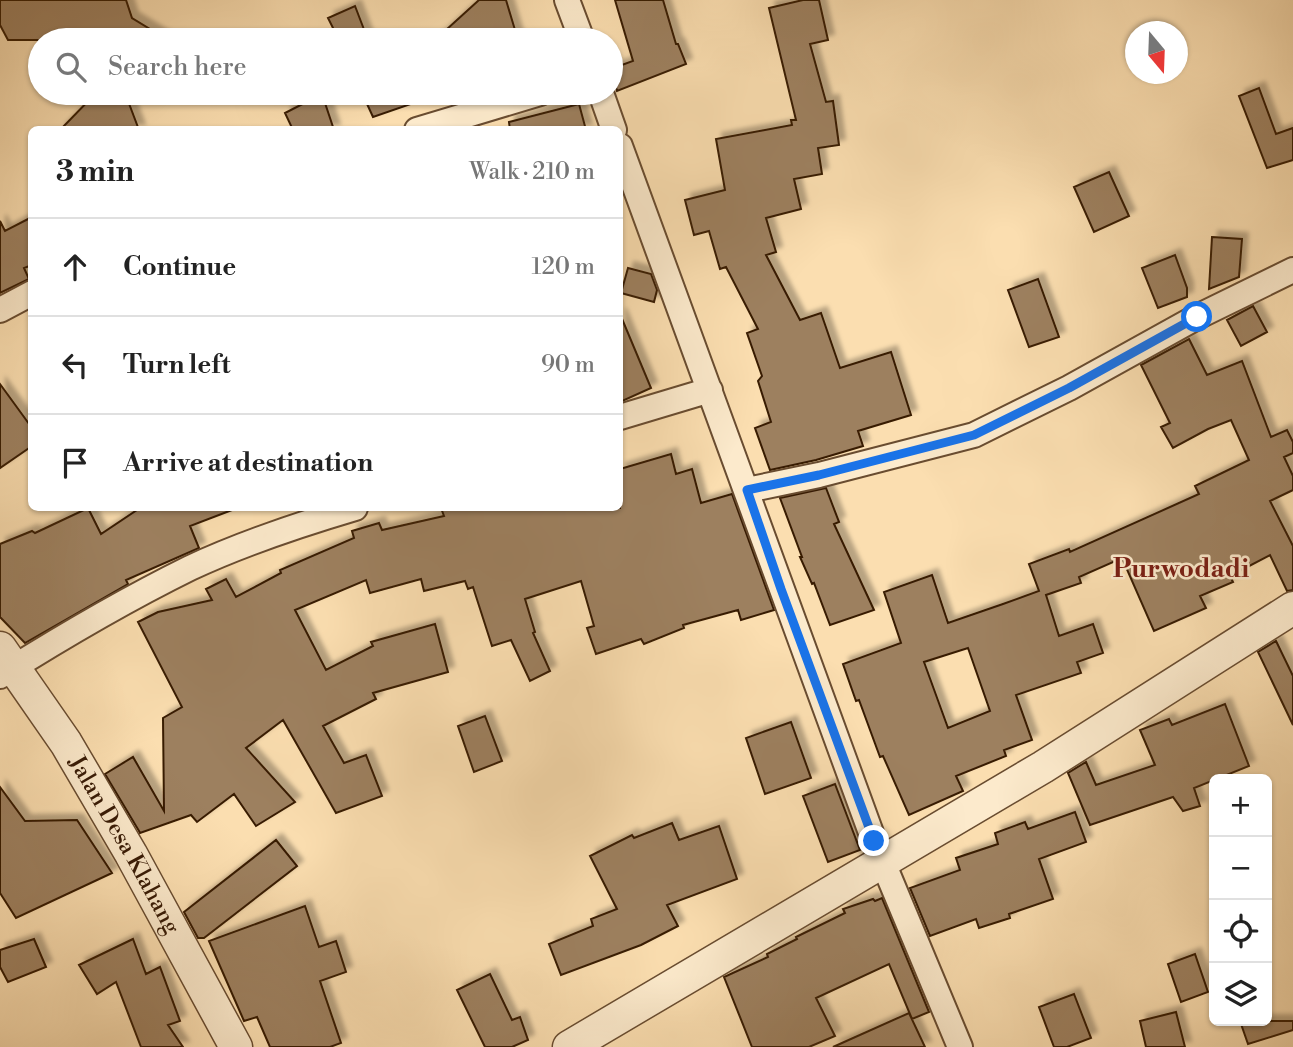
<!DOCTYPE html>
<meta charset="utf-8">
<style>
:root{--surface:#fff;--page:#f6f6f6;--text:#222;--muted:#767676;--line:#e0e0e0}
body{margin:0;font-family:"Libre Bodoni",serif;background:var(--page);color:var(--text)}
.controls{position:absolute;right:21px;bottom:21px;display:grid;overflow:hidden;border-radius:10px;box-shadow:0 2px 5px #0004}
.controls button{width:63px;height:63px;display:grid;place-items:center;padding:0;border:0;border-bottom:2px solid var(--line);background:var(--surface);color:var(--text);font:35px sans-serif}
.compass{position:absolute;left:1125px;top:21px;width:63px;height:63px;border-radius:50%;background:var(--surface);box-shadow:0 2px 5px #0004;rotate:161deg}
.stop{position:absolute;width:21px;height:21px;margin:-16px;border:5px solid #1a73e8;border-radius:50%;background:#fff}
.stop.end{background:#1a73e8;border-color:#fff;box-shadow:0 2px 7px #0008}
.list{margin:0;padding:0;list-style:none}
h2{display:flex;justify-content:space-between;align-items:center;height:91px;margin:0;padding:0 28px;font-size:30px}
h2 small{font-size:23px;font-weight:400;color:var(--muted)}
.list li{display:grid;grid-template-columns:46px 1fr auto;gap:21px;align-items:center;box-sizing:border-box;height:98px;padding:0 28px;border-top:2px solid var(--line)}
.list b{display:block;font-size:26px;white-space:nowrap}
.list em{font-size:23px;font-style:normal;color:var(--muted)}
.icon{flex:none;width:38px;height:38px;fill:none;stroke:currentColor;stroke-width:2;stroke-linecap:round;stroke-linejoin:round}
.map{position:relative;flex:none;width:1293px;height:1047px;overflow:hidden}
.search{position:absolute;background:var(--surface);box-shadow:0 2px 5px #0004;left:28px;top:28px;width:595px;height:77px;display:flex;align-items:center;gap:18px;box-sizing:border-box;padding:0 24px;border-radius:38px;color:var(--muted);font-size:26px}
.panel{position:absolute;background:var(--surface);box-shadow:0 2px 5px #0004;left:28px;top:126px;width:595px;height:385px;border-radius:10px}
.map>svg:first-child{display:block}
.building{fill:#9d805e;stroke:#381b06;stroke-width:2;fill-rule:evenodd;filter:url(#shadow)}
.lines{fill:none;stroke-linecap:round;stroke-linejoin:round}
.minor-casing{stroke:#694c30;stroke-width:28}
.tertiary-casing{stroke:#694c30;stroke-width:35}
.minor{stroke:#fceacc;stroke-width:24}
.tertiary{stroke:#fceacc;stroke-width:32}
.route{stroke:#1a73e8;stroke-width:9}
.labels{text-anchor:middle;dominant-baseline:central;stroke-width:5;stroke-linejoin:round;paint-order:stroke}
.street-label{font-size:23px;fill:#381b06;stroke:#fceacc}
.quarter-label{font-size:26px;font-weight:bold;fill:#7a1f14;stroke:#fceacc}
</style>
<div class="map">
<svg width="1293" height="1047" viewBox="0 0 1293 1047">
<defs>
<filter id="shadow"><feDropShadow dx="6" dy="-6" stdDeviation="2" flood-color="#0004"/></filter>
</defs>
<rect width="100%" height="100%" fill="#fbdeb0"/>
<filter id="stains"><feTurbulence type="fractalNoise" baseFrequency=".00286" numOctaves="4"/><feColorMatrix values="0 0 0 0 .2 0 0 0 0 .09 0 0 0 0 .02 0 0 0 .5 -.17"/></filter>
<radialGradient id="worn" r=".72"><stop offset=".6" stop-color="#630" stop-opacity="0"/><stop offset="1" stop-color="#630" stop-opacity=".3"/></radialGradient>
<path class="building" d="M 0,0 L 126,0 L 132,18 L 168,40 L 8,40 L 0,25 Z
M 479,0 L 506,0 L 518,40 L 435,40 Z
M 615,0 L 663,0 L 676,44 L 678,44 L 686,64 L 617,91 L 611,69 L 633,61 Z
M 803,0 L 819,0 L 828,40 L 810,44 L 826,102 L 833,101 L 839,145 L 818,148 L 822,174 L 794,179 L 801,209 L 766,218 L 776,252 L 766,255 L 800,320 L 821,313 L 840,368 L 891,352 L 911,415 L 858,431 L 863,446 L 816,460 L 770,470 L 755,428 L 771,422 L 758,381 L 762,376 L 747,333 L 758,329 L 726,267 L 720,269 L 709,231 L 694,235 L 685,200 L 725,190 L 716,139 L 792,125 L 791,120 L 796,120 L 769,8 Z
M 355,6 L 368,40 L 339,40 L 328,18 Z
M 1259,88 L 1276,134 L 1293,128 L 1293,160 L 1267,168 L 1239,96 Z
M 96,93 L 125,93 L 139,130 L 60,130 Z
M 362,93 L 433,93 L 434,96 L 373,117 Z
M 322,94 L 334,130 L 293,130 L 285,113 Z
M 579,104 L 586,130 L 510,130 L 509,122 Z
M 1109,172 L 1129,216 L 1094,232 L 1074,187 Z
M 32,217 L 32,265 L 24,268 L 29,279 L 0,293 L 0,221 L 5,231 Z
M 1212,237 L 1242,239 L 1239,277 L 1209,289 Z
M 1175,255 L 1187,288 L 1187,297 L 1158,308 L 1142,268 Z
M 628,268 L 651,274 L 657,290 L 654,302 L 621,293 Z
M 1038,279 L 1059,337 L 1029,347 L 1008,290 Z
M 1253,306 L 1267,332 L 1241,346 L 1227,320 Z
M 620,314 L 651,388 L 620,402 Z
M 1189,339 L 1207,375 L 1242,361 L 1271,437 L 1287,430 L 1293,442 L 1293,453 L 1284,457 L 1293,476 L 1293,490 L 1270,501 L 1293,546 L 1293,590 L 1287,591 L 1270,555 L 1230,576 L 1233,582 L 1200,596 L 1206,608 L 1154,631 L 1122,558 L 1079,577 L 1081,583 L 1046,595 L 1059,636 L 1093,624 L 1103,653 L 1077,662 L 1081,673 L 1016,695 L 1032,740 L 1004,750 L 1006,756 L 956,776 L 963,791 L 909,815 L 883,756 L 880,757 L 859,700 L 856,701 L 843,664 L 901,643 L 884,592 L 932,575 L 948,623 L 1003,604 L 1039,591 L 1029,564 L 1069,549 L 1070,552 L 1199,494 L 1195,486 L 1249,460 L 1231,420 L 1208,429 L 1173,448 L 1161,427 L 1170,423 L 1141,365 ZM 968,648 L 990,711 L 948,728 L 924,662 Z
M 0,384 L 32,428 L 32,446 L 0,468 Z
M 671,454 L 676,474 L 692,469 L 701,503 L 732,494 L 774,610 L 741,620 L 738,610 L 683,625 L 684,628 L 644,644 L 641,639 L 596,654 L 587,628 L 594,626 L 581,581 L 525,599 L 535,632 L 533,633 L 550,671 L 530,681 L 511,640 L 492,646 L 473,587 L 468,589 L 465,581 L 424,591 L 421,579 L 370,593 L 366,580 L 295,610 L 326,670 L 373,646 L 371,642 L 435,624 L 448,672 L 373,693 L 376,699 L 323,726 L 344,763 L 366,755 L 382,796 L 336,813 L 283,720 L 246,748 L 295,802 L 256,826 L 234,794 L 197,822 L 191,815 L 140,833 L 139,831 L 105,774 L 133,757 L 164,811 L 163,718 L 182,707 L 138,622 L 158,612 L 212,600 L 206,589 L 226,579 L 236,597 L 281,573 L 280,570 L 354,538 L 352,531 L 379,523 L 382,530 L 444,516 L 441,508 L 620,508 L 620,469 Z
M 826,488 L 839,522 L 834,524 L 874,610 L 830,625 L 814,583 L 812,584 L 800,557 L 802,557 L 780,498 Z
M 88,508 L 101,534 L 140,508 L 232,508 L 232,510 L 190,526 L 199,548 L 126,580 L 128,584 L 25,643 L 0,617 L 0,544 L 32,531 L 35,533 Z
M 1276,641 L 1293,676 L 1293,725 L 1258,652 Z
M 1225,704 L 1249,766 L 1194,788 L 1200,806 L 1183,811 L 1173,797 L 1090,825 L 1068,773 L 1086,762 L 1096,785 L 1155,765 L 1140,730 L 1169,719 L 1172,725 Z
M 485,716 L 502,761 L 474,772 L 458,726 Z
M 791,722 L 811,778 L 765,794 L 746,738 Z
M 835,784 L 860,850 L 828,862 L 803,796 Z
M 0,787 L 25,821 L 77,820 L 112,873 L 16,918 L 0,893 Z
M 1075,812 L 1086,842 L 1039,859 L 1053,899 L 1009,914 L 1010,918 L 979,928 L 976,919 L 930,936 L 910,888 L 960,870 L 956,858 L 998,844 L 995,833 L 1025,822 L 1028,829 Z
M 672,823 L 679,840 L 719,826 L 737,879 L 667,905 L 678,926 L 641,945 L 561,975 L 549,944 L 593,926 L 591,919 L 617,909 L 590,856 L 632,835 L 634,838 Z
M 276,840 L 297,866 L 204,938 L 198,938 L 184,912 Z
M 882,898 L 929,1012 L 912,1019 L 889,964 L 816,998 L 835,1036 L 809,1047 L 752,1047 L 724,977 L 768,957 L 767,954 L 797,939 L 796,937 L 845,913 L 843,909 L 873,899 L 875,901 Z
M 305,906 L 319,947 L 336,941 L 346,972 L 320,981 L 341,1043 L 330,1047 L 270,1047 L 257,1017 L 244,1021 L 209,941 Z
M 34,939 L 46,967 L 8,982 L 0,967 L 0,950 Z
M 133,939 L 146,974 L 160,967 L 180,1021 L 168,1025 L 183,1047 L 141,1047 L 116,982 L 97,994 L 79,965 Z
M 1195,954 L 1208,992 L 1181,1002 L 1168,964 Z
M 490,974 L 512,1020 L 520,1017 L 528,1040 L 512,1047 L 485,1047 L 457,990 Z
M 1074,994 L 1091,1038 L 1067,1047 L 1054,1047 L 1039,1007 Z
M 1176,1012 L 1185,1047 L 1146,1047 L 1140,1021 Z
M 909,1013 L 925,1047 L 833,1047 Z
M 1240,1021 L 1293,1021 L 1293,1030 L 1248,1044 Z"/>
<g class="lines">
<defs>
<path id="minor" d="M 567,0 L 582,40
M 601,93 L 614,130
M 417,130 L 540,93
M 620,146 L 874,841 L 960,1047
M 0,310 L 32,293
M 620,417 L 710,390
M 747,490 L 819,475 L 974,435 L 1069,388 L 1197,317 L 1293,270
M 0,676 C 62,637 125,600 190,568 C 241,544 301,524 355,508"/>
<g id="tertiary">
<path id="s1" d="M 0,648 L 66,743 L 131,854 L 236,1047"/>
<path d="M 569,1047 L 1043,767 L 1293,608"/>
</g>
</defs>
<use href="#minor" class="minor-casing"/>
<use href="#tertiary" class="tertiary-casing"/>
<use href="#minor" class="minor"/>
<use href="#tertiary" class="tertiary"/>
</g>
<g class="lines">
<path class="route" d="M 874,841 L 781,589 L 747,490 L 819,475 L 974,435 L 1069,388 L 1197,317"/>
</g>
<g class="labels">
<g class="street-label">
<text stroke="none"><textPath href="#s1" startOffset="233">Jalan Desa Klahang</textPath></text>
</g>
<g class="quarter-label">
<text x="1181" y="569">Purwodadi</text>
</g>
</g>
<rect width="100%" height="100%" filter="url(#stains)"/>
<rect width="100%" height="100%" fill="url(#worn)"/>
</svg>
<div class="controls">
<button>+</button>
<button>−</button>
<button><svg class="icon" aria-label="locate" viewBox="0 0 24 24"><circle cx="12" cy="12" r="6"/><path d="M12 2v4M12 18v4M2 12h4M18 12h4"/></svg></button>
<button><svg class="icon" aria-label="layers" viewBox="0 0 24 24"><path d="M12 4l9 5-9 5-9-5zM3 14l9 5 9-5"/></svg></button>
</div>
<svg class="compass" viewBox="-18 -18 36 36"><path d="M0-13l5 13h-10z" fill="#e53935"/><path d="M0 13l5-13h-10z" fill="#767676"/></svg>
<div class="stop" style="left:1197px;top:317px"></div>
<div class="stop end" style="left:874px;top:841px"></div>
<div class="search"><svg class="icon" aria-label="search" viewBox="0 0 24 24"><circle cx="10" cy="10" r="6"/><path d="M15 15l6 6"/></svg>Search here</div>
<section class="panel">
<h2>3 min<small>Walk · 210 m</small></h2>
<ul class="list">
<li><svg class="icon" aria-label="ahead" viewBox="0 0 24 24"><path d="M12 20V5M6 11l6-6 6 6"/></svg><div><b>Continue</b></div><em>120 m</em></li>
<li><svg class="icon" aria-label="left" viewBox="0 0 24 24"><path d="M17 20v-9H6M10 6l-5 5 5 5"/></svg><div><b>Turn left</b></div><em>90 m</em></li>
<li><svg class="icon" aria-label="arrive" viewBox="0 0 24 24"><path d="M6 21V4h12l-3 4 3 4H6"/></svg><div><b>Arrive at destination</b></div></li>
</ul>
</section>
</div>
